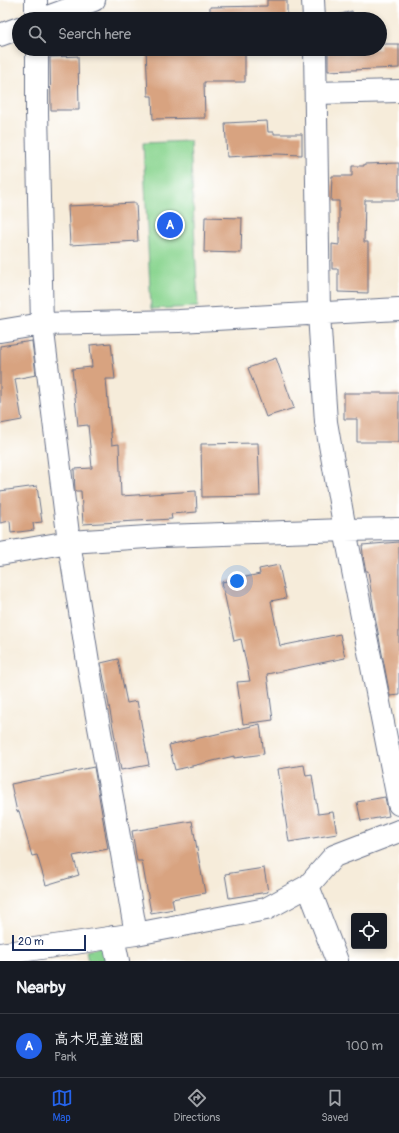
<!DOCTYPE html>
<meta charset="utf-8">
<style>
:root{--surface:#171b24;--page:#242831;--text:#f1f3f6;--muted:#9ea1a6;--line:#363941;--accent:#2563eb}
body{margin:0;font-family:Pangolin,"Klee One",sans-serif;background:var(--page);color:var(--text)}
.controls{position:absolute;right:12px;bottom:12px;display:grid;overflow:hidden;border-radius:4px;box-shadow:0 2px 6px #0003}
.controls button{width:36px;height:36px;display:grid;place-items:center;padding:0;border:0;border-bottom:1px solid var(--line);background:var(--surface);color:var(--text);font:20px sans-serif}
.scale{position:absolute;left:12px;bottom:10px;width:74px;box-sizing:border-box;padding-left:4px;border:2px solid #1b2f5e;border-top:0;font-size:11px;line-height:14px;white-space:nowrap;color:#1b2f5e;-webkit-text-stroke:3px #fff;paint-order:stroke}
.you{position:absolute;left:237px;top:581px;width:14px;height:14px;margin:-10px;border:3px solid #fff;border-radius:50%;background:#1a73e8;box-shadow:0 0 0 6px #1a73e833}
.badge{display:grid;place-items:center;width:26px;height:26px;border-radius:50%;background:var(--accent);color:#fff;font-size:13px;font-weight:700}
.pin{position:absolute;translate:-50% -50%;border:2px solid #fff;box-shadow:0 1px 4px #0006}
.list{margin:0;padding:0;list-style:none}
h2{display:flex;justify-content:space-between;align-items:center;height:52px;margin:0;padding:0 16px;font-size:17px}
h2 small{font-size:13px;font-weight:400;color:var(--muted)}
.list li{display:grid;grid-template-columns:26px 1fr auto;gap:12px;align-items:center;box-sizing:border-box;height:64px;padding:0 16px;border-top:1px solid var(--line)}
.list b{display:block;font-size:15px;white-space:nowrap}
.list p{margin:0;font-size:13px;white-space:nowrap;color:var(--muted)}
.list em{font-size:13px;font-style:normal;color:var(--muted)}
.icon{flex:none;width:22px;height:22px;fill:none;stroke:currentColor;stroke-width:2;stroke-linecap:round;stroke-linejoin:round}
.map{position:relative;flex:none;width:399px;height:961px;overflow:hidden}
.search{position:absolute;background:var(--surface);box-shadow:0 2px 6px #0003;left:12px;right:12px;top:12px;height:44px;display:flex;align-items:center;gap:10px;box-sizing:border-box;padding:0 14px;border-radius:22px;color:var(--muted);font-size:15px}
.sheet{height:116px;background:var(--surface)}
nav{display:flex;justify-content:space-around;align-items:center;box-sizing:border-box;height:56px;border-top:1px solid var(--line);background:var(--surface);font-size:11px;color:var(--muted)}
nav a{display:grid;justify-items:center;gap:2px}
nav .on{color:var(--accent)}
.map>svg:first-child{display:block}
.green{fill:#8bd591;stroke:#538278}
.building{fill:#d8a380}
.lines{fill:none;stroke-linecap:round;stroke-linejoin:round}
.minor-casing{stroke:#687189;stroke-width:24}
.primary-casing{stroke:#687189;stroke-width:24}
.minor{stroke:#fff;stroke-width:22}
.primary{stroke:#fff;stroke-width:22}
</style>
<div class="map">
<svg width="399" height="961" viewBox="0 0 399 961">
<rect width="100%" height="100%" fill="#fff"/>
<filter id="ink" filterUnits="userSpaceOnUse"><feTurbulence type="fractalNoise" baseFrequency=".025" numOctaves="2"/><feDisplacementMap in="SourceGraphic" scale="8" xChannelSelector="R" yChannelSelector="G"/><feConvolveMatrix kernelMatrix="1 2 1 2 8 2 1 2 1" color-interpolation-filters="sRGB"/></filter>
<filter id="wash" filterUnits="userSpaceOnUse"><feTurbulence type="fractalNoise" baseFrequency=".012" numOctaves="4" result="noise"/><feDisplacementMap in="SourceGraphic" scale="16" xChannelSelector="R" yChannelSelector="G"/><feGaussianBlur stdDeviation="0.9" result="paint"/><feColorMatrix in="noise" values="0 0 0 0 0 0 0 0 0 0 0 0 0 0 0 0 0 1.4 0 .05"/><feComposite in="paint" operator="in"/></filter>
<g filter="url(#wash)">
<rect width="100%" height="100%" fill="#f6ecda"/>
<path class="green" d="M 190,141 L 198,307 L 151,309 L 143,143 Z
M 109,945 L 112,961 L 88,961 L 86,951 Z"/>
<g id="blocks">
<path class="building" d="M 267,0 L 287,0 L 287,19 L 174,19 L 210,18 L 210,7 L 267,6 Z
M 352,11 L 354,19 L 326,19 L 326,18 Z
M 380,44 L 399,44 L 399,68 L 328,71 L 328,49 L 380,49 Z
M 146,49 L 279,49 L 245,51 L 245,82 L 204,82 L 205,118 L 153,119 L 152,96 L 148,96 Z
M 78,56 L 79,110 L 51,110 L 50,57 Z
M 267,121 L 268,132 L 274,132 L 274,134 L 302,134 L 302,155 L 277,154 L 227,157 L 225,123 Z
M 399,163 L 399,200 L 365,200 L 364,242 L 368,242 L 368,293 L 338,292 L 338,269 L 332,269 L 332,244 L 339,245 L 339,201 L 331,201 L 332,176 L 352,176 L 352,166 L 364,166 L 364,164 Z
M 136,203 L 138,241 L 70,245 L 68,206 Z
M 205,217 L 242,218 L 241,253 L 204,252 Z
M 32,341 L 36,375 L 15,379 L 22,420 L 0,424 L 0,346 Z
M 111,343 L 115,379 L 106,379 L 112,445 L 119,444 L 121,496 L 196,491 L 197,512 L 171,514 L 172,519 L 83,524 L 81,491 L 75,491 L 74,469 L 92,468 L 88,425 L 78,426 L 72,369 L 92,367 L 90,345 Z
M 276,358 L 294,408 L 266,417 L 248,368 Z
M 344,393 L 399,393 L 399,442 L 357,442 L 357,419 L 344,419 Z
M 258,443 L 260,496 L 202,497 L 201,444 Z
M 37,486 L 42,522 L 33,523 L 34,530 L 11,533 L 10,521 L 0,523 L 0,491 Z
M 399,542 L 399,695 L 390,696 L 374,611 L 368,571 L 366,571 L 364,562 L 362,545 Z
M 279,565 L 286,598 L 271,601 L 280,646 L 340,634 L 345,658 L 267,674 L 273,720 L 243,724 L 237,682 L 250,681 L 241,639 L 234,641 L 222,582 L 260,574 L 259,569 Z
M 118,659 L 127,703 L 137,701 L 149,765 L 121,770 L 101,663 Z
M 260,724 L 264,754 L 234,758 L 234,756 L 175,770 L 169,745 Z
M 304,765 L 306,776 L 312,775 L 318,814 L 333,812 L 337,834 L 289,842 L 278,769 Z
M 94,767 L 108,849 L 73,856 L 79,875 L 46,885 L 37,855 L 32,856 L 19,811 L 17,812 L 11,784 Z
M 385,797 L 389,816 L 361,821 L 357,802 Z
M 192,821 L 205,893 L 172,899 L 174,909 L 151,913 L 142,861 L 137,861 L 132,831 Z
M 264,868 L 268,892 L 229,898 L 225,874 Z"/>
</g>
</g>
<g filter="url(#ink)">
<use href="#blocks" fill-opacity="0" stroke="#687189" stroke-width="1"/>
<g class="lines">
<defs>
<path id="minor" d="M 36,0 L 36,19
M 313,0 L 314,19
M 37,49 L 37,113 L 42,324 L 69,542 L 94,700 L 114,808 L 136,934
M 315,49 L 319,314 L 326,422 L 345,530 L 399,804
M 316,93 L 399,91
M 0,331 L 42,324 L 179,321 L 399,309
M 0,554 L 69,542 L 163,536 L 345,530 L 399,529
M 308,886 L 337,961
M 113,937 L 118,961
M 0,954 L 136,934 L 266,909 L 308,886 L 334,856 L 399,831"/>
<path id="primary" d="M 42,19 L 94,0
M 0,35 L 19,28"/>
</defs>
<use href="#minor" class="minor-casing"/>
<use href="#primary" class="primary-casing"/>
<use href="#minor" class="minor"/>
<use href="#primary" class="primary"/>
</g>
</g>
</svg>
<div class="controls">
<button><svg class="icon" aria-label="locate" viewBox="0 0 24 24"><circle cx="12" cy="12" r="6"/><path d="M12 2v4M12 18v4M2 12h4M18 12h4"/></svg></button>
</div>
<div class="scale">20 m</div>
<div class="you"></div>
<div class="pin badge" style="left:170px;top:225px">A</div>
<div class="search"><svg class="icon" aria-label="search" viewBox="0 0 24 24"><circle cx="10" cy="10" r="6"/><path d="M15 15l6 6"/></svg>Search here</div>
</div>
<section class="sheet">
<h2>Nearby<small></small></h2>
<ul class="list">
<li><span class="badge">A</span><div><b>高木児童遊園</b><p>Park</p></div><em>100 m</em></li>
</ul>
</section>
<nav>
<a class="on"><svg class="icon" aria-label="map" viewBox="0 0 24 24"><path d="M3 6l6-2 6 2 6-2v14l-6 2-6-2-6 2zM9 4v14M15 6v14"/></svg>Map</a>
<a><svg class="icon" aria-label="directions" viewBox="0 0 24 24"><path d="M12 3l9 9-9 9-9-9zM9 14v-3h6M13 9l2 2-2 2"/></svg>Directions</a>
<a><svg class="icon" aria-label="saved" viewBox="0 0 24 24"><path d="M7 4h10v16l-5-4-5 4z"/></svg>Saved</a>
</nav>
